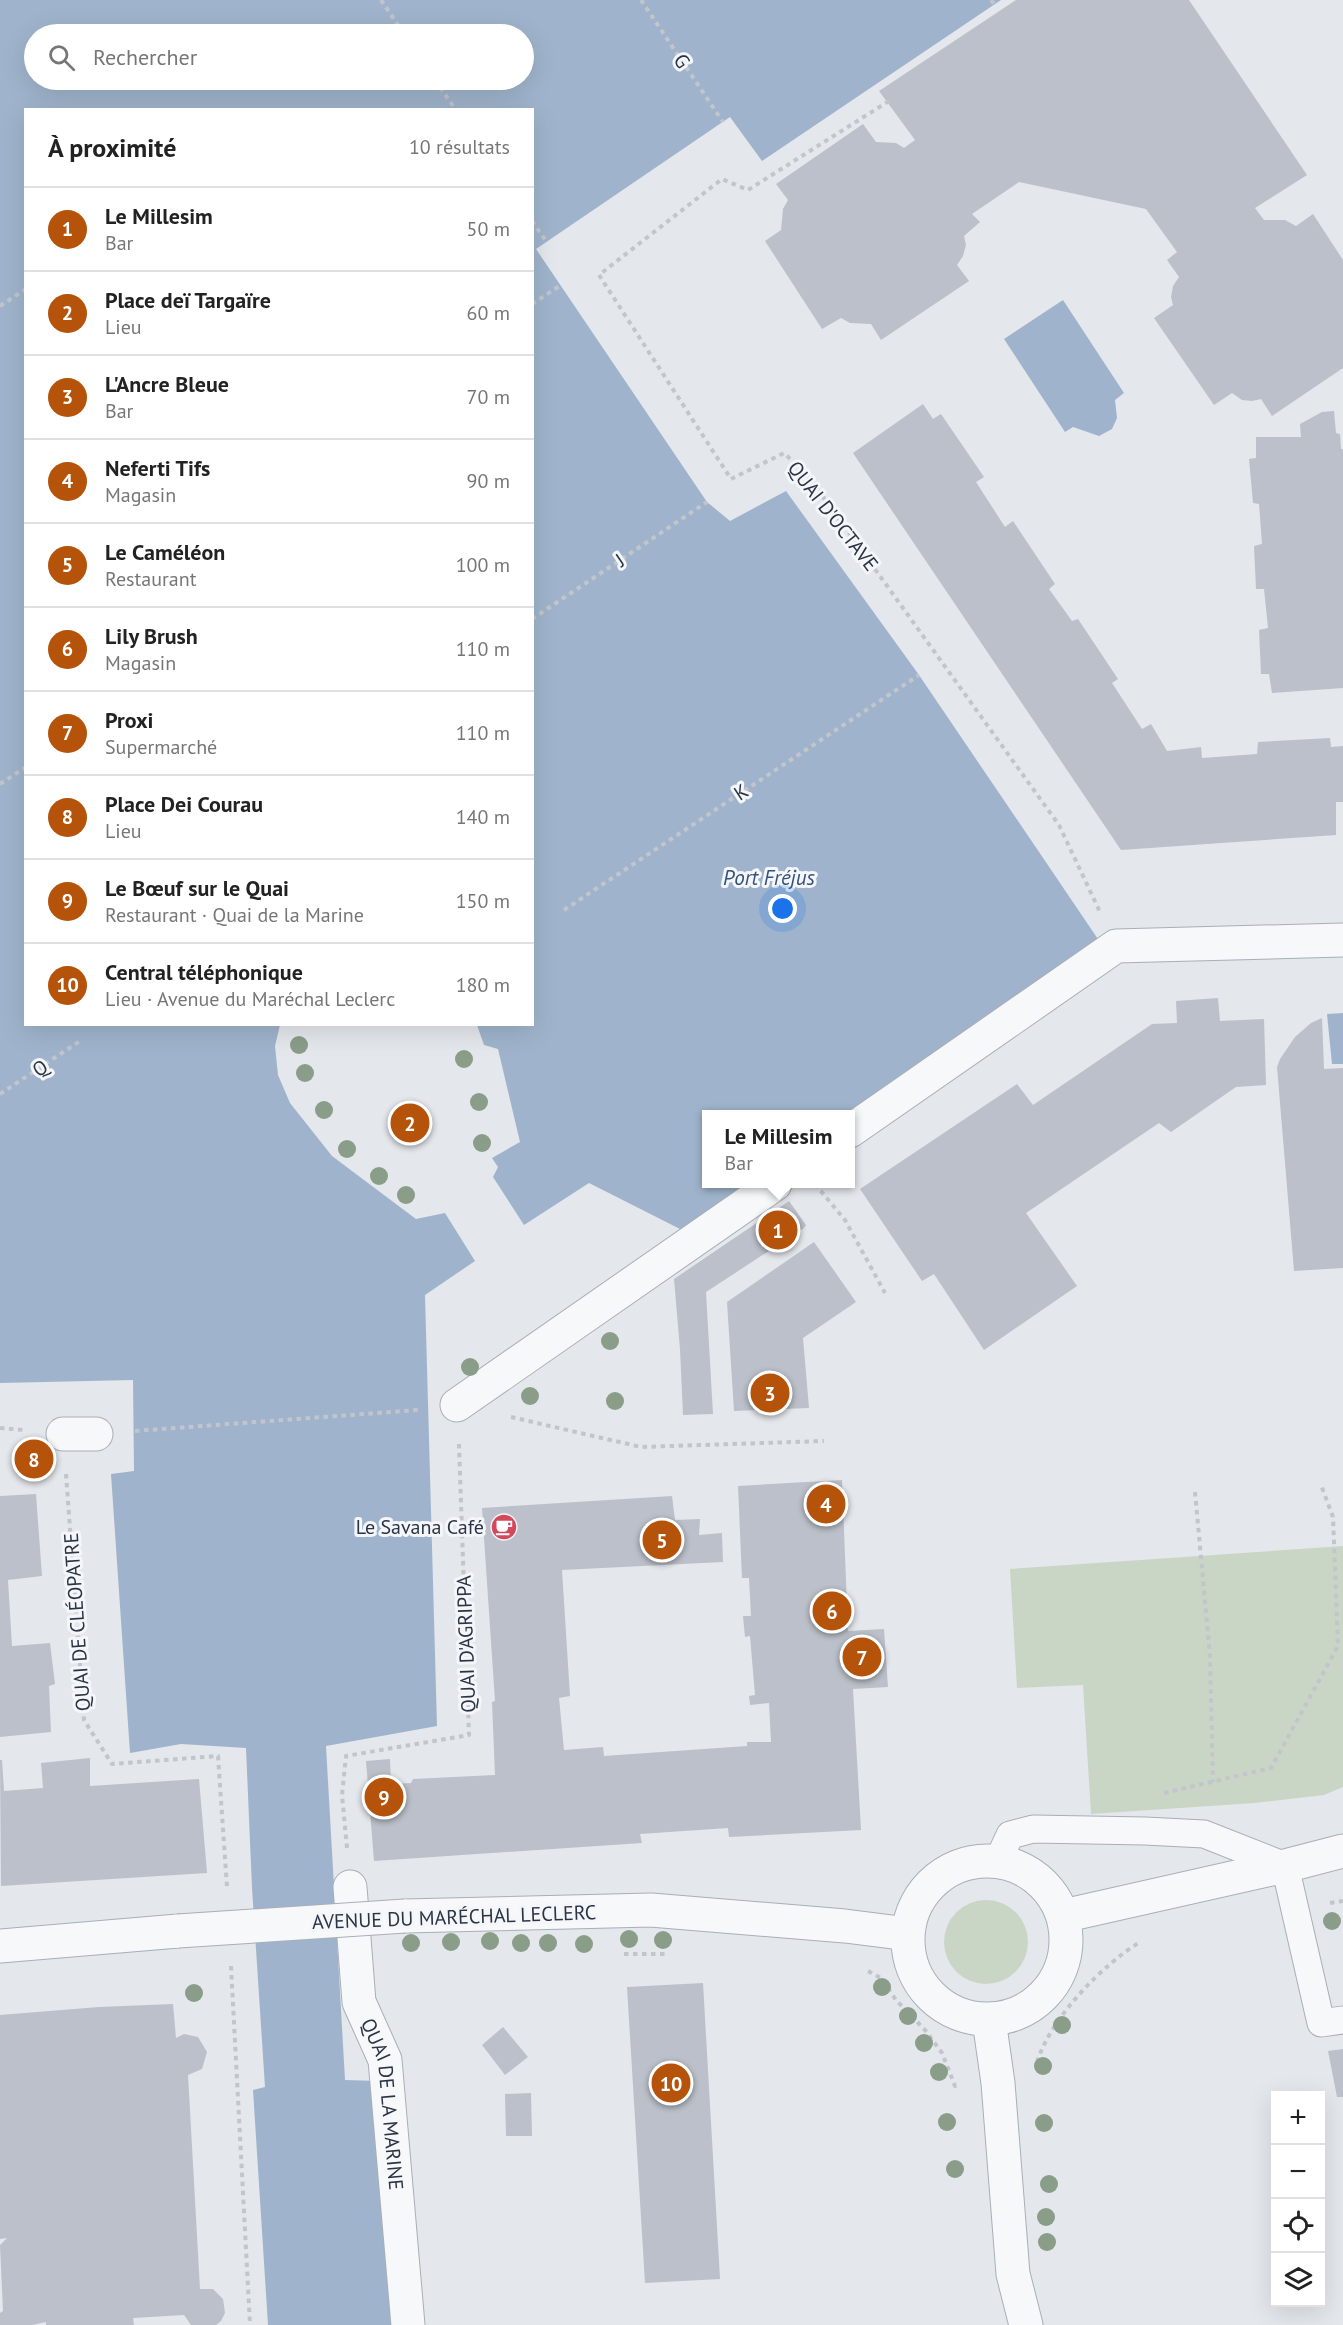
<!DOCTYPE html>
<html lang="fr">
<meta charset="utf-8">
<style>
:root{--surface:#fff;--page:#f2f2f2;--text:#222;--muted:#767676;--line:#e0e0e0;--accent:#b45309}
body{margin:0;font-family:"PT Sans",sans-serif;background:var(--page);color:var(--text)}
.controls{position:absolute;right:18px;bottom:18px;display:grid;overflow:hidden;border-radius:0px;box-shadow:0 6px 24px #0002}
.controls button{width:54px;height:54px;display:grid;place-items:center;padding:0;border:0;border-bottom:2px solid var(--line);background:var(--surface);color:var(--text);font:30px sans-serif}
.you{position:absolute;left:783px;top:909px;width:21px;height:21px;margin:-15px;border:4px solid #fff;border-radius:50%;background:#1a73e8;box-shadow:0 0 0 9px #1a73e833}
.badge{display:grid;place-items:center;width:39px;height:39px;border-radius:50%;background:var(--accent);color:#fff;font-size:20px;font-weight:700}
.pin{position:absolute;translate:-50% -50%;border:3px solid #fff;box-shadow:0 2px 6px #0006}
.popup{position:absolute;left:702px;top:1110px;width:153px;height:78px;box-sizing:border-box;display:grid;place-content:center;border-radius:0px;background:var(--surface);filter:drop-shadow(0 2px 4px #0005);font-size:20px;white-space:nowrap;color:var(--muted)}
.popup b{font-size:22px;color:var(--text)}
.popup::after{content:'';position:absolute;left:50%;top:100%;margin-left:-12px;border:12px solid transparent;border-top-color:var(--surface)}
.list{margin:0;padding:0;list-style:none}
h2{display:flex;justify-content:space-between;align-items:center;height:78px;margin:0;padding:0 24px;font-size:26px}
h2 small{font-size:20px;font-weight:400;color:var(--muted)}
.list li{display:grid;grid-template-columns:39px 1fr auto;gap:18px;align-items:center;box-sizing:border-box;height:84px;padding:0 24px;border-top:2px solid var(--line)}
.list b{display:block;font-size:22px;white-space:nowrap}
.list p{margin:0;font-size:20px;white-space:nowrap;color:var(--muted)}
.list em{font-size:20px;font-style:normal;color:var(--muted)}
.icon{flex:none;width:33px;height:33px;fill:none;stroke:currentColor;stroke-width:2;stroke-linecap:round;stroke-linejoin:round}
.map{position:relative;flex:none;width:1343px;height:2325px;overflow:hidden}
.search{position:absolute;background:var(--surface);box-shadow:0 6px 24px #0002;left:24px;top:24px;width:510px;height:66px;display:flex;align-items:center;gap:15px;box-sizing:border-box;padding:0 21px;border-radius:33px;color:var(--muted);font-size:22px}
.panel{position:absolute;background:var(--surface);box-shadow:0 6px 24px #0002;left:24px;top:108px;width:510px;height:918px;border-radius:0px}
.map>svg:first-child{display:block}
.green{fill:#c9d6c5}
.water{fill:#9fb4cc;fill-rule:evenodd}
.building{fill:#bbc0ca}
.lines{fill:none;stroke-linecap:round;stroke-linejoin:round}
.service-casing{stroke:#a9aeb7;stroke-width:29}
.pedestrian-casing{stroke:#a9aeb7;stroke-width:35}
.minor-casing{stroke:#a9aeb7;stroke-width:35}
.tertiary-casing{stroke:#a9aeb7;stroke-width:35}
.path{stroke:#c2c5cb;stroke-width:4;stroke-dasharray:4.5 4.5;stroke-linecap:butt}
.service{stroke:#f7f8fa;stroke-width:27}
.pedestrian{stroke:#f7f8fa;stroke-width:33}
.minor{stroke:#f7f8fa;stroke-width:33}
.tertiary{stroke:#f7f8fa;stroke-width:33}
.tertiary-bridge-casing{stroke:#a9aeb7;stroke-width:35;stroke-linecap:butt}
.tertiary-bridge{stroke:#f7f8fa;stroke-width:33}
.tree{fill:#899d89}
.labels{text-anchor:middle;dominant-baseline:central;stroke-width:6;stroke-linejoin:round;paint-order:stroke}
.street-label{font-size:20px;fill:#2b3445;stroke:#f4f6f9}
.poi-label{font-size:20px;fill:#2b3445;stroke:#f4f6f9;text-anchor:end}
.water-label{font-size:21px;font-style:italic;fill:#34527a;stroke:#f4f6f9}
</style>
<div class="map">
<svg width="1343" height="2325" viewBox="0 0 1343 2325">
<rect width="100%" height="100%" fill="#e4e7ec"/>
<path class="green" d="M 1343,1546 L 1343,1787 L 1324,1795 L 1254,1803 L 1091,1814 L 1083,1685 L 1017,1688 L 1010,1569 Z
M944 1942a42 42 0 1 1 84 0a42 42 0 1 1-84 0Z"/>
<path class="water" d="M 0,0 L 1001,0 L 762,161 L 730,117 L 536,249 L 707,502 L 730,521 L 786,491 L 919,675 L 1102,945 L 850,1114 L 706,1114 L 706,1184 L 754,1184 L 684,1231 L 589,1183 L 524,1225 L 493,1177 L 498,1167 L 492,1158 L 520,1142 L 498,1049 L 484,1045 L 477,1025 L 532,1024 L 532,110 L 26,110 L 26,1024 L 280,1025 L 275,1046 L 278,1075 L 290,1103 L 332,1156 L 416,1219 L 445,1213 L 475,1261 L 425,1295 L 437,1726 L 326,1746 L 345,2080 L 378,2081 L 394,2325 L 268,2325 L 253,2090 L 265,2087 L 252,1888 L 246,1748 L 181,1744 L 130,1753 L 111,1474 L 134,1471 L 133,1380 L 0,1383 ZM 34,34 L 524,34 L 524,80 L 34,80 Z
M 1063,300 L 1124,393 L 1115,400 L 1117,418 L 1112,429 L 1099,436 L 1073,427 L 1065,432 L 1004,339 Z
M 1343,1013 L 1343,1064 L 1332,1064 L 1327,1014 Z"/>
<path class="building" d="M 1016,0 L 1189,0 L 1307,175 L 1255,208 L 1264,220 L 1285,220 L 1296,226 L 1313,214 L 1343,260 L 1343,368 L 1272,416 L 1261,399 L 1252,401 L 1242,400 L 1232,393 L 1214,405 L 1154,318 L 1173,305 L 1171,297 L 1173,286 L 1179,277 L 1167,260 L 1177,252 L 1146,209 L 1019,182 L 972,214 L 980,222 L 964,236 L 966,245 L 963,256 L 957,265 L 969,281 L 881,340 L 871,324 L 850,323 L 841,318 L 822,329 L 765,241 L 781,230 L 783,209 L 788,200 L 776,184 L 863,124 L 876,142 L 896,143 L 904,148 L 915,140 L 879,91 Z
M 923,404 L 933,419 L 941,414 L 984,477 L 976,482 L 1005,527 L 1013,521 L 1055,584 L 1049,589 L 1072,621 L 1078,619 L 1118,679 L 1112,683 L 1142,729 L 1151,724 L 1167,751 L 1201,747 L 1202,758 L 1257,754 L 1258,742 L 1330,738 L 1331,747 L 1343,746 L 1343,802 L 1336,802 L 1336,835 L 1121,850 L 853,453 Z
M 1334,411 L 1336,433 L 1340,434 L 1341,449 L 1343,449 L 1343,688 L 1272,693 L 1269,674 L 1261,674 L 1259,630 L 1268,628 L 1264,589 L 1256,589 L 1254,546 L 1262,544 L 1259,504 L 1253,503 L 1249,459 L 1256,458 L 1256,437 L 1301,437 L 1300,424 L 1322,412 Z
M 1218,998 L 1220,1021 L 1264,1019 L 1266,1085 L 1236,1087 L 1171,1132 L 1159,1123 L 1026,1213 L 1077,1286 L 984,1350 L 934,1274 L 922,1281 L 860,1189 L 1017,1084 L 1033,1105 L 1152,1024 L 1177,1023 L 1176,1001 Z
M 1322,1018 L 1324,1069 L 1343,1068 L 1343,1268 L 1294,1271 L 1277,1067 L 1280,1059 L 1295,1037 L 1311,1023 Z
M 789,1201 L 806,1225 L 804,1228 L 706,1292 L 713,1414 L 683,1415 L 680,1349 L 674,1279 Z
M 814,1242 L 856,1302 L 803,1338 L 809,1408 L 734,1411 L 727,1302 Z
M 842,1480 L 848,1631 L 884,1629 L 888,1687 L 853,1689 L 861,1830 L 729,1837 L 728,1828 L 640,1834 L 642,1843 L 374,1861 L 366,1761 L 390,1759 L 391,1784 L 411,1783 L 413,1779 L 495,1775 L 492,1702 L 495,1701 L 482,1508 L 672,1496 L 675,1520 L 700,1519 L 699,1535 L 722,1533 L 723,1562 L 562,1570 L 570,1696 L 559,1698 L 564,1750 L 603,1747 L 604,1756 L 747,1746 L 747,1742 L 771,1742 L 769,1703 L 750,1705 L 749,1696 L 755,1695 L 750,1636 L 745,1637 L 743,1616 L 751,1616 L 749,1578 L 742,1578 L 738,1486 Z
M 36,1494 L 42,1576 L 8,1580 L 12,1646 L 50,1643 L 55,1684 L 49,1686 L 51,1732 L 0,1737 L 0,1496 Z
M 90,1758 L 90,1786 L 199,1779 L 207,1873 L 1,1886 L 0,1760 L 2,1760 L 4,1791 L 43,1788 L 41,1763 Z
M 703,1983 L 720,2279 L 645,2283 L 627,1987 Z
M 173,2004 L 176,2038 L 184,2034 L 198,2037 L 207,2052 L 202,2069 L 188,2075 L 200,2289 L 213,2289 L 223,2299 L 225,2313 L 221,2321 L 216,2325 L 191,2325 L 184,2315 L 133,2318 L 134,2325 L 46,2325 L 46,2322 L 32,2325 L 0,2325 L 0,2313 L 3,2311 L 0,2245 L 7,2238 L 0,2239 L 0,2015 L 99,2007 Z
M 503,2027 L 528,2057 L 505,2075 L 482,2045 Z
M 1343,2049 L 1343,2097 L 1337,2097 L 1328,2051 Z
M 531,2093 L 532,2136 L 506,2136 L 505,2094 Z"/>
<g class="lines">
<defs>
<path id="service" d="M 998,1861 L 1010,1835 L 1033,1829 L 1145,1831 L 1204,1834 L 1285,1866 L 1321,2023 L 1343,2020"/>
<g id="pedestrian">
<path d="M 850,1131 L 1116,946 L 1343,940"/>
<path d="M 457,1405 L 775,1184"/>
<path d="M 63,1434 L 96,1434"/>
<path id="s1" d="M 350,1887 L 359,2002 L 385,2060 L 408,2325"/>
</g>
<path id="minor" d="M 989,2020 L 998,2083 L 1013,2274 L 1026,2325"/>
<path id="tertiary" d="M908 1940a79 79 0 1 1 158 0a79 79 0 1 1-158 0Z
M 405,1916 L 651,1910 L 845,1926 L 908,1934
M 1063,1916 L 1285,1866 L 1343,1851
M 0,1946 L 178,1931"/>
</defs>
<use href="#service" class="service-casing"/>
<use href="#pedestrian" class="pedestrian-casing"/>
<use href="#minor" class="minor-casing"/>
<use href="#tertiary" class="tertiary-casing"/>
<path class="path" d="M 381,0 L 404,34
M 641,0 L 723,122
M 991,0 L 994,4
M 435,80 L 456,110
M 889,101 L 748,190 L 722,179 L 599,275 L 731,479 L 784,453 L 808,476 L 1059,825 L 1100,912
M 532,221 L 546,241
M 532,304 L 561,285
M 0,306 L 26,289
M 532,619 L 707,502
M 0,784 L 26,767
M 564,910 L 919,675
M 0,1094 L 80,1041
M 815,1184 L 845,1220 L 885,1293
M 511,1417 L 641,1447 L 824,1441
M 0,1428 L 24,1430
M 135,1431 L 418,1410
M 66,1474 L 84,1720 L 112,1764 L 218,1756 L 227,1887
M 1195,1492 L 1210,1656 L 1213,1782
M 1164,1793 L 1271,1768 L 1338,1646 L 1333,1517 L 1321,1485
M 347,1848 L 342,1795 L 346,1756 L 469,1735 L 459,1444
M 1330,1903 L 1343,1901
M 624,1954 L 668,1954
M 231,1966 L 250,2325
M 868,1971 L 881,1978 L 896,2000 L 925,2030 L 942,2053 L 955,2086 L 959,2085
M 1037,2062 C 1051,2018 1101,1966 1140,1942"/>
<use href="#service" class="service"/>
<use href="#pedestrian" class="pedestrian"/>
<use href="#minor" class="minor"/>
<use href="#tertiary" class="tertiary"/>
<defs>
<path id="tertiary-bridge" d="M 178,1931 L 405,1916"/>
</defs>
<use href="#tertiary-bridge" class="tertiary-bridge-casing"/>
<use href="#tertiary-bridge" class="tertiary-bridge"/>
</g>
<g class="tree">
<circle cx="299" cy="1045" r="9"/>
<circle cx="464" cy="1059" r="9"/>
<circle cx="305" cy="1073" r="9"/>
<circle cx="479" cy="1102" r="9"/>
<circle cx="324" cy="1110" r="9"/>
<circle cx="482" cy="1143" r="9"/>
<circle cx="347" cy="1149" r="9"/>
<circle cx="379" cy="1176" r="9"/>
<circle cx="406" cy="1195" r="9"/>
<circle cx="610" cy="1341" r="9"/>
<circle cx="470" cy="1367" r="9"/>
<circle cx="530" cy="1396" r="9"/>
<circle cx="615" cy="1401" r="9"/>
<circle cx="1332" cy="1921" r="9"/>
<circle cx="629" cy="1939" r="9"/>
<circle cx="663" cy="1940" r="9"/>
<circle cx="490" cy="1941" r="9"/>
<circle cx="451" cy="1942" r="9"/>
<circle cx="411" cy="1943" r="9"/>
<circle cx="521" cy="1943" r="9"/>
<circle cx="548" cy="1943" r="9"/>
<circle cx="584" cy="1944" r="9"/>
<circle cx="882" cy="1987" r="9"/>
<circle cx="194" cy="1993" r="9"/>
<circle cx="908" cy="2016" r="9"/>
<circle cx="1062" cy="2025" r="9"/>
<circle cx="924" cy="2043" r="9"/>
<circle cx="1043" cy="2066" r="9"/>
<circle cx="939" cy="2072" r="9"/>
<circle cx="947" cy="2122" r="9"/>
<circle cx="1044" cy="2123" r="9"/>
<circle cx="955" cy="2169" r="9"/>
<circle cx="1049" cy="2184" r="9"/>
<circle cx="1046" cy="2217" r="9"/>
<circle cx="1047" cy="2242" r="9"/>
</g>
<defs>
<symbol id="cafe-disc" viewBox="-11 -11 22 22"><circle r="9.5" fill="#d1495b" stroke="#f4f6f9"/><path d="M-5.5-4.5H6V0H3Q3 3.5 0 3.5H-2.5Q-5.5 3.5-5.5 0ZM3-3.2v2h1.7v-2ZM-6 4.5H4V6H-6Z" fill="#fff"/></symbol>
</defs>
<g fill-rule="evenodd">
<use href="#cafe-disc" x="489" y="1512" width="30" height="30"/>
</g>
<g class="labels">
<g class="street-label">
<text transform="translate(682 61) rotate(56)">G</text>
<text transform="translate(833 516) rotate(52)">QUAI D'OCTAVE</text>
<text transform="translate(620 560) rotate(-34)">J</text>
<text transform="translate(741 792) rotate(-33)">K</text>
<text transform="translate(40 1068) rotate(-34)">Q</text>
<text transform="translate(77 1622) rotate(-94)">QUAI DE CLÉOPATRE</text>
<text transform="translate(466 1644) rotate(-92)">QUAI D'AGRIPPA</text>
<text transform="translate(454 1917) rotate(-2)">AVENUE DU MARÉCHAL LECLERC</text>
<text stroke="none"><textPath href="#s1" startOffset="222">QUAI DE LA MARINE</textPath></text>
</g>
<g class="poi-label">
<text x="484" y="1527">Le Savana Café</text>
</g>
<g class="water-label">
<text x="769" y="877">Port Fréjus</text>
</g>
</g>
</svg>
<div class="controls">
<button>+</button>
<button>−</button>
<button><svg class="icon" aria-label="locate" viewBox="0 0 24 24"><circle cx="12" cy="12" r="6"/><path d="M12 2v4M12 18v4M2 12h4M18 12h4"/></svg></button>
<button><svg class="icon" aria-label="layers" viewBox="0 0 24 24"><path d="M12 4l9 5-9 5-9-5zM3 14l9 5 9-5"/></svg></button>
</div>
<div class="you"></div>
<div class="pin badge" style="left:778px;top:1230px">1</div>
<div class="popup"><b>Le Millesim</b>Bar</div>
<div class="pin badge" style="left:410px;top:1123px">2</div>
<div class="pin badge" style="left:770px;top:1393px">3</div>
<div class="pin badge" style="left:826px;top:1504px">4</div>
<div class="pin badge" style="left:662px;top:1540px">5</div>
<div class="pin badge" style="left:832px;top:1611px">6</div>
<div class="pin badge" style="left:862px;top:1657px">7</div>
<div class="pin badge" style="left:34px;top:1459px">8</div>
<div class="pin badge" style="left:384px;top:1797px">9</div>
<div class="pin badge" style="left:671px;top:2083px">10</div>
<div class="search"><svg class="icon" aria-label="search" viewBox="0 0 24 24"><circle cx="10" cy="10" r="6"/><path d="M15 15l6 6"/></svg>Rechercher</div>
<section class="panel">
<h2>À proximité<small>10 résultats</small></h2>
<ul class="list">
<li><span class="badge">1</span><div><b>Le Millesim</b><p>Bar</p></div><em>50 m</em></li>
<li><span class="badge">2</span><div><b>Place deï Targaïre</b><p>Lieu</p></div><em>60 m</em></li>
<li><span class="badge">3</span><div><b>L'Ancre Bleue</b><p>Bar</p></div><em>70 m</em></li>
<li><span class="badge">4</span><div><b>Neferti Tifs</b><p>Magasin</p></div><em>90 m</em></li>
<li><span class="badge">5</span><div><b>Le Caméléon</b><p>Restaurant</p></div><em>100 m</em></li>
<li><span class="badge">6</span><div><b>Lily Brush</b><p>Magasin</p></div><em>110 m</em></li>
<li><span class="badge">7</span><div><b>Proxi</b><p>Supermarché</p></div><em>110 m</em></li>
<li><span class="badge">8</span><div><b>Place Dei Courau</b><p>Lieu</p></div><em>140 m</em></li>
<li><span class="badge">9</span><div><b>Le Bœuf sur le Quai</b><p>Restaurant · Quai de la Marine</p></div><em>150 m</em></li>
<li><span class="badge">10</span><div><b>Central téléphonique</b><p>Lieu · Avenue du Maréchal Leclerc</p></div><em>180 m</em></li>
</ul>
</section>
</div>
